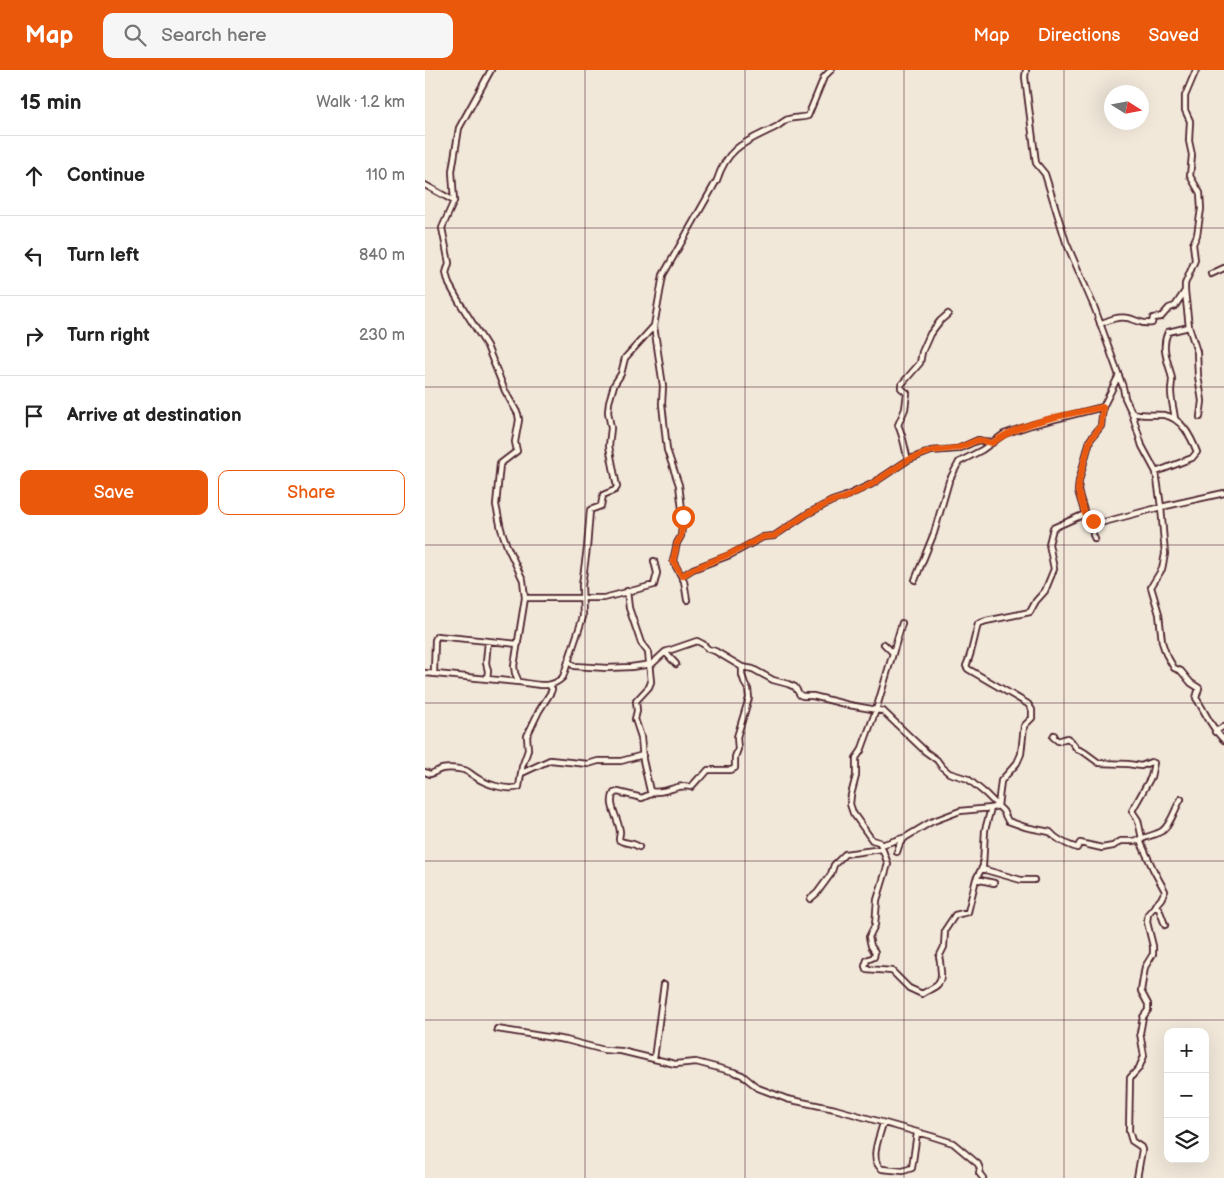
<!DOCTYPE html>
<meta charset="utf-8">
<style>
:root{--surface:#fff;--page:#f6f6f6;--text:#222;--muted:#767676;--line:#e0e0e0;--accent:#ea580c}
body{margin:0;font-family:"Balsamiq Sans",sans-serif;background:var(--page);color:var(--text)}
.controls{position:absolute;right:15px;bottom:15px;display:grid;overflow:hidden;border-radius:10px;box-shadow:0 5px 20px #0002}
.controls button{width:45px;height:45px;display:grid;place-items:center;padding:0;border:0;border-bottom:1px solid var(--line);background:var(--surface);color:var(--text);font:25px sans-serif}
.compass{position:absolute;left:679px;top:15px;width:45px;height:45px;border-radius:50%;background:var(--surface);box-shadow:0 5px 20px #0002;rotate:101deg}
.stop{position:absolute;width:15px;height:15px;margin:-11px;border:4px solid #ea580c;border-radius:50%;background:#fff}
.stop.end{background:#ea580c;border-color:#fff;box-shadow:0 1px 5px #0008}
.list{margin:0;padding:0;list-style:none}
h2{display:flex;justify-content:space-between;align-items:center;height:65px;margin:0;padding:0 20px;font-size:21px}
h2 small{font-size:16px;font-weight:400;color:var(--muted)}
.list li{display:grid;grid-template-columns:32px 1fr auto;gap:15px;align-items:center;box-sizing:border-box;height:80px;padding:0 20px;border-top:1px solid var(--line)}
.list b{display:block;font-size:19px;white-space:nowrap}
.list em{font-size:16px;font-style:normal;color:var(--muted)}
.actions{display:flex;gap:10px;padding:15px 20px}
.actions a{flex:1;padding:11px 0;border:1px solid var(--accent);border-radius:10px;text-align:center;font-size:18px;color:var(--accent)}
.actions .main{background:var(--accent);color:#fff}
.icon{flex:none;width:28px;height:28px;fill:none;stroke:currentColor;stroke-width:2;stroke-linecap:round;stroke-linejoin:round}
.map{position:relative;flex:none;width:799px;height:1108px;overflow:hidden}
header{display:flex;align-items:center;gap:30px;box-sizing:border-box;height:70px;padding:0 25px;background:var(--accent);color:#fff}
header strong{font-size:24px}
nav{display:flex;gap:28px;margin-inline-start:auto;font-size:18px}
.search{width:350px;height:45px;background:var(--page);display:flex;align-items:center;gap:12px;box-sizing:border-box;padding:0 18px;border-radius:10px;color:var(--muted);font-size:19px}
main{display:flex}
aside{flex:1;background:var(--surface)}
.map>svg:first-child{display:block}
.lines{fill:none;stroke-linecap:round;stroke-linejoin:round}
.minor-casing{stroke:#4a1f2b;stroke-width:8}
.minor{stroke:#fcf5e5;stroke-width:4.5}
.route{stroke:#ea580c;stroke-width:6}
.grid{fill:none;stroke:#4a1f2b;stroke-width:1;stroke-opacity:0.55}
</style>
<header>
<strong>Map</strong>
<div class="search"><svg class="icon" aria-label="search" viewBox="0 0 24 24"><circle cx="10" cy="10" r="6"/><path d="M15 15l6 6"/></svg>Search here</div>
<nav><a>Map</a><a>Directions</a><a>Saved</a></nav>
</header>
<main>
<aside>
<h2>15 min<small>Walk · 1.2 km</small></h2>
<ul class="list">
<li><svg class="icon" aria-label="ahead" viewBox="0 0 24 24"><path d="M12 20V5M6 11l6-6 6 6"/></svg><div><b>Continue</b></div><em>110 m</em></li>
<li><svg class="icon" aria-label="left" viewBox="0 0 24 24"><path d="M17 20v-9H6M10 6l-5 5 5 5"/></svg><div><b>Turn left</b></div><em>840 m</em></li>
<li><svg class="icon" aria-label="right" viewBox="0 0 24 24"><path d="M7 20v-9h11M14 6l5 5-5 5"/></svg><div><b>Turn right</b></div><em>230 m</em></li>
<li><svg class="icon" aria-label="arrive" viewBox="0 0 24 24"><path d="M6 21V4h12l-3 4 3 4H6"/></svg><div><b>Arrive at destination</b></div></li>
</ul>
<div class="actions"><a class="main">Save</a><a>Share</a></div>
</aside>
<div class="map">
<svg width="799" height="1108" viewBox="0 0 799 1108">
<rect width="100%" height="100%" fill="#f1e8da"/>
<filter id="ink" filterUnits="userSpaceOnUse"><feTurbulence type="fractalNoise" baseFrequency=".02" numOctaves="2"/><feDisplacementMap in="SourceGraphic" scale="10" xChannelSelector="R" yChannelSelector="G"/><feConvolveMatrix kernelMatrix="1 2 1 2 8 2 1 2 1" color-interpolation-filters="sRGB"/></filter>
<g filter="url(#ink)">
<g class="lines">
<defs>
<path id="minor" d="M 66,0 L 34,58 L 27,101 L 29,131 L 17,158 L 24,193 L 21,203 L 24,214 L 33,230 L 62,276 L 80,321 L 93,344 L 94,350 L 90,372 L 92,381 L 75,394 L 71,435 L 76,459 L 82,476 L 98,510 L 100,528 L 89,596 L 90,603 L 94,612 C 110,614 126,620 138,607 L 158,547 L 157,515 L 162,478 L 165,440 L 176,436 L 178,425 L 190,420 L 192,417 L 184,376 L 186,358 L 183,342 L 184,332 L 189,315 L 196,304 L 200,288 L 229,256
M 601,0 L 600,7 L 611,93 L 620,104 L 641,172 L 670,239 L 698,317 L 700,328 L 707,343 L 717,376 L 731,402 L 736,437 L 740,484 L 737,499 L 726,517 L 734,544 L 737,572 L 741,584 L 749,598 L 756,601 L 766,613 L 774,618 L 771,628 C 781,643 786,658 799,670
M 0,115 L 29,131
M 786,204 L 799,198
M 760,221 L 764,257 L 772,282 L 773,306 L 777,331 L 775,347
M 675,254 C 684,250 693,246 703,248 C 712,250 717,255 727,253 L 728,248 L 736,247 L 744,238 L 750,236 L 760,221 L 760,214 L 770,190 L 768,174 L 772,165 L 776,139 L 775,123 L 765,106 L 767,85 L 764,71 L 765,51 L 760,40 L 760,26 L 771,0
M 707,343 C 719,346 728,344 739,345 C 757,348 766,367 772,382 L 767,388 L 731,402
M 750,349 C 749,340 746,330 746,321 C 746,317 747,313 747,309 C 744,292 735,279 743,262 L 764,257
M 483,390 C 479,376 479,368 473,355 L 480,339 L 482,323 L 476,318 L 476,315 L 495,293 L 497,282 L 505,264 L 515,251 L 523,244
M 660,444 L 668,451 L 679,452 L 736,437 L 799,423
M 668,451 L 668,465 L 670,469
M 257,506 L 268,499 L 305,485 L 338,467 L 349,466 L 382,444 L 407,431 L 419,427 L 447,414 L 483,390 L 506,381 L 533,379 L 553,370 L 567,373
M 490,510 L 509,463 L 524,411 L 534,392 L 557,380 L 579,364 L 606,355 L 678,337
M 202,521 L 204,538 L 216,573 L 223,582 L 226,612 L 224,617 L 211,631 L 212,641 L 210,649 L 216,667 L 218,690 L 225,721 C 241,725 252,713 266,717 L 274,708 L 277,707 L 283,700 L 306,700 L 310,698 L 310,687 L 313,679 L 312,667 L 324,628 L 323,619 L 320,614 L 317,605 L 317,597
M 100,528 L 179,528 L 229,515 L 232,503 L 229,491
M 262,530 L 259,511 L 248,491 L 252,473 L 256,466 L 258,447 L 254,415 L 242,380 L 237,334 L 238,316 L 229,256 L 238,205 L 292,110 C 303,76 321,72 351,57 C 355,55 359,50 364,49 C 370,47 376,48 383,46 L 399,7 L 406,0
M 459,574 L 468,583
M 240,582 L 272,571 L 278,574 L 283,579 L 290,581 L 317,597 L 328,599 L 348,610 L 363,614 L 370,617 L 375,625 L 378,626 L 388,626 L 424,635 L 458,641 L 501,682 L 512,690 L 517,697 L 524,703 L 543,709 L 561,724 L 578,741 L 583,751 L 600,757 L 625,762 C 631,769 643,775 652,778 L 655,773 L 677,778 L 688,776 L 696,771 L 708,771 L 717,769 L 713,750 L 707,741 L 726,707 L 729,693 L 726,692 L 716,696 L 703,694 L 674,693 L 659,682 L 652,679 L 646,671 L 642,668 L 633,671 L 628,667 L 629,665
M 143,591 L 149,596 L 182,598 L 206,597 L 227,594 L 240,582 L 251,594
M 0,603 L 94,612
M 9,603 L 10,570 L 12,566 L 93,574
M 62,609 L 63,601 L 61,593 L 63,571
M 790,662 L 799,656
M 0,702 L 5,704 C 7,704 9,702 12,701 C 18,697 32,698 39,700 C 43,701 46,704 49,706 C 60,714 81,721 94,717 L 97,697 L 103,680 L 102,666 L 114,641 L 126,622 L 127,619 L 125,616
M 97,703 L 125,690 L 163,694 L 173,691 L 196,691 L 218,685
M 481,767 L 456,775 L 463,794 L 452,830 L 450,855 L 444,867 L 446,876 L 450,882 L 449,887 L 442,890 L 440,896 L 441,899 L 467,901 L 484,918 L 497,924 C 508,917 517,917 516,902 C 515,897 516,892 514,887 L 519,877 L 520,860 L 530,845 L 543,842 L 551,809 L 558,796 L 560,760 L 566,738 L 573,736 L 576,711 L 592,693 L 596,684 L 599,656 L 607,648 L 607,640 L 603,634 L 543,599 L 541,596 C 547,583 549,568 553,554 L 561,551 L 605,542 L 611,531 L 620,521 L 629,499 L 624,474 L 628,458 L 660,444 L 653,421 L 654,411 L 665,370 L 676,356 L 678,337 L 694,305
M 456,775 L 454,772 L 447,770 L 428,743 L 425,734 L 426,725 L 431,706 L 431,688 L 436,681 L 451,640 L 477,553
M 214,777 C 208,772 200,774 194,770 C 194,767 195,764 195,762 C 194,749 182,734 189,723 L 193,722 L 217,728 L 230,722
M 472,782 L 475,773 L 481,767 L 506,752 L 535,741 L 566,738
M 557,799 L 596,810 L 609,810
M 551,809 L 569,813
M 385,829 L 392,823 L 406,804 L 409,795 L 420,784 L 457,779
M 730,835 L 734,839 L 740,855
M 72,959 L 141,970 L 179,980 L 196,981 L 250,994 L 271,992 L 309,1002 L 317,1005 L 333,1018 L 362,1029 L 410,1039 L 506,1066 L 528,1073 L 553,1094 L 555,1099 L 554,1103 L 558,1108
M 229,989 L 239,914
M 458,1053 C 455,1066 443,1090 457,1099 L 478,1101 L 487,1098 L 492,1063
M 712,1108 L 717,1080 L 716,1077 L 707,1071 L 704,1061 L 705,1008 L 714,998 L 719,986 L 715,963 L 718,947 L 723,940 L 723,934 L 716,921 L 720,897 L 728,884 L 728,876 L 722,852 L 723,844 L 736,829 L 740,821 L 729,801 L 716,773 L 717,769 C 723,766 733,764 737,761 C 746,755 750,738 756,729"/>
</defs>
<use href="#minor" class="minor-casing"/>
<use href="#minor" class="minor"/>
</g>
</g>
<g class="lines" filter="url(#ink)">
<path class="route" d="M 258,447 L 256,466 L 252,473 L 248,491 L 257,506 L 268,499 L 305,484 L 338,467 L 349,466 L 382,444 L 407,431 L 419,428 L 447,414 L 483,390 L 506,381 L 533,378 L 553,370 L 567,373 C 598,351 641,345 678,337 L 676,356 L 665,370 L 654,411 L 653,421 L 660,444 L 668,451"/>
</g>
<path class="grid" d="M 160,0 L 160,1108M 320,0 L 320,1108M 479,0 L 479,1108M 639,0 L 639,1108M 0,158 L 799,158M 0,317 L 799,317M 0,475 L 799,475M 0,633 L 799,633M 0,791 L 799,791M 0,950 L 799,950"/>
</svg>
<div class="controls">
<button>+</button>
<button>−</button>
<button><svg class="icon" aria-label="layers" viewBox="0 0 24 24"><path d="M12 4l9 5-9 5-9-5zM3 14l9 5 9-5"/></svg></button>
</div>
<svg class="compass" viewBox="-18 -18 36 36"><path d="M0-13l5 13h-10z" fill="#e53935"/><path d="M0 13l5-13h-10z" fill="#767676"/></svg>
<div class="stop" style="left:258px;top:447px"></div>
<div class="stop end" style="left:668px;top:451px"></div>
</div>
</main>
